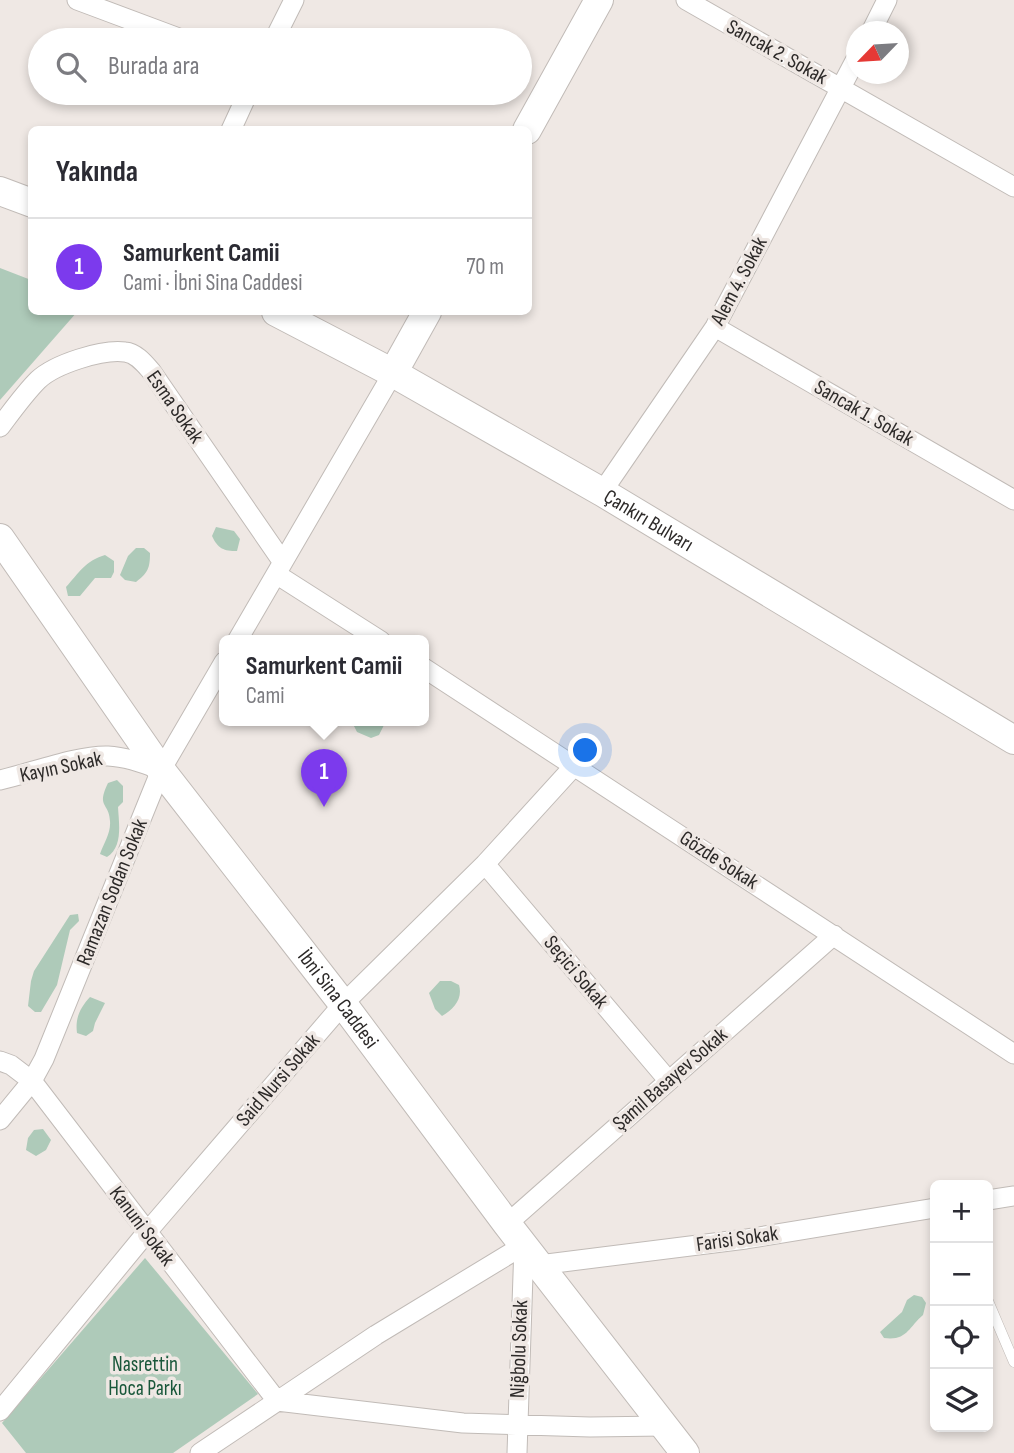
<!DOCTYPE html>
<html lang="tr">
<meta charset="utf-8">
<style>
:root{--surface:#fff;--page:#f7f7f7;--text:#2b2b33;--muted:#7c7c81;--line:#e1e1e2;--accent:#7c3aed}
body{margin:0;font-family:"Sofia Sans Condensed",sans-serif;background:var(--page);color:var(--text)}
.controls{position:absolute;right:21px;bottom:21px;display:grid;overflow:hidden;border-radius:10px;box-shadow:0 4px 10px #0003}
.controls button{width:63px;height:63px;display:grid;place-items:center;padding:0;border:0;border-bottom:2px solid var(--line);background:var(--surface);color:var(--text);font:35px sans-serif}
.compass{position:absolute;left:846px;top:21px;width:63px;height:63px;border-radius:50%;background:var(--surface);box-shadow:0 4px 10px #0003;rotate:245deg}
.you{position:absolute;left:586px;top:751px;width:24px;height:24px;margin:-18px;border:5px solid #fff;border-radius:50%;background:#1a73e8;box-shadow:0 0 0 10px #1a73e833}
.badge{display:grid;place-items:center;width:46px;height:46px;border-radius:50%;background:var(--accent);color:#fff;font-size:23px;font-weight:700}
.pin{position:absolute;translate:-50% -58px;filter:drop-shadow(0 2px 4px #0008)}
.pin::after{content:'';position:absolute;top:37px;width:24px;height:21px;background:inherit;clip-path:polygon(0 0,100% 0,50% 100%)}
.popup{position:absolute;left:219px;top:635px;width:210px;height:91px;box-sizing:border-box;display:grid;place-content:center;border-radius:10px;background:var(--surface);filter:drop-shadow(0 2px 5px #0005);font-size:23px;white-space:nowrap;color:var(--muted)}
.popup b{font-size:26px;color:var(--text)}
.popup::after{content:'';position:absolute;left:50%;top:100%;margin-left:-14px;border:14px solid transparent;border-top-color:var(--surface)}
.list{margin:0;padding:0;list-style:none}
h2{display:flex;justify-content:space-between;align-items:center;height:91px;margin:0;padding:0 28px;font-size:30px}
h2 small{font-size:23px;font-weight:400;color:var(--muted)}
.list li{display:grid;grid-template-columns:46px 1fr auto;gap:21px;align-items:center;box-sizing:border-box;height:98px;padding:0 28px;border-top:2px solid var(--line)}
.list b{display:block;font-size:26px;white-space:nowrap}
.list p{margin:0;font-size:23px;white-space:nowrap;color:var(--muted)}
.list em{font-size:23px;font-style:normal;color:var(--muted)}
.icon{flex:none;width:38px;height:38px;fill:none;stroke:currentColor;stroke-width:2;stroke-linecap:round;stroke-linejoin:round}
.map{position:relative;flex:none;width:1014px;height:1453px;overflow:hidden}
.search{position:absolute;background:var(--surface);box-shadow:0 4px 10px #0003;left:28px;top:28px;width:504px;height:77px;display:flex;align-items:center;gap:18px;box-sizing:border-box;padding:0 24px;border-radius:38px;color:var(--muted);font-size:26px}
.panel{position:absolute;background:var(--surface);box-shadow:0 4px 10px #0003;left:28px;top:126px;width:504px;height:189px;border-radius:10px}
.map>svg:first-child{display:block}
.green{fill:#aecab9}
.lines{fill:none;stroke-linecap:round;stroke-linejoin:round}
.lane-casing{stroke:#c1bbb7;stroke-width:11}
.street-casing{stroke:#c1bbb7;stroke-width:21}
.secondary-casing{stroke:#c1bbb7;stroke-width:30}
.lane{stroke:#fff;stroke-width:10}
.street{stroke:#fff;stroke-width:19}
.secondary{stroke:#fff;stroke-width:28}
.labels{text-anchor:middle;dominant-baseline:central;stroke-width:7;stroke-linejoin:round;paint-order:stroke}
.street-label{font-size:21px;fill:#2d2a29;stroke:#efe8e4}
.park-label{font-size:21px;fill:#19573a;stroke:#efe8e4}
</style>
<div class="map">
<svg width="1014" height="1453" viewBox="0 0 1014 1453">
<rect width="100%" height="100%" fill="#efe8e4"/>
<path class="green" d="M 0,268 L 31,280 L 32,312 L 77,312 L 0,400 Z
M 216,527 L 234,531 L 240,539 L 237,551 C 224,551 218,549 212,536 Z
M 136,548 L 144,548 L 150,553 C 150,568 148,573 136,582 L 125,580 L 120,575 L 128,556 Z
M 105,555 L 114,561 L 114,572 L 111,578 L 95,578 L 80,596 L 68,596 L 66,587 C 79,573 85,561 105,555 Z
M 386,721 L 379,735 L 371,738 L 357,732 L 352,722 Z
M 117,780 L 123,786 L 123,802 L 118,807 C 119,824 123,847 107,857 L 100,854 C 104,843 111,833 110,821 C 109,802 96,808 108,783 Z
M 78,914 L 79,921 L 70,930 L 57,985 L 41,1012 L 35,1012 L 28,1006 L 31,981 L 34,971 L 70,915 Z
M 440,981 L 451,981 L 459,985 C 463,999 454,1009 442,1016 L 435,1009 L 429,993 Z
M 90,997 L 105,1003 L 95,1023 L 93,1031 L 86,1036 L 77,1033 C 75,1018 80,1008 90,997 Z
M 43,1129 L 51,1140 L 46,1150 L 36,1156 L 26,1150 L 28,1138 L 34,1130 Z
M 145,1258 L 258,1394 L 173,1453 L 26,1453 L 2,1423 Z
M 914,1295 L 922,1297 L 926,1303 L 923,1315 C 908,1328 907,1341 884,1338 L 880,1332 L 902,1312 L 907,1300 Z"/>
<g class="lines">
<defs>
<path id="lane" d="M 988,1301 L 1014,1362"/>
<path id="street" d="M 77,0 L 184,40
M 686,0 L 1014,187
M 871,32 L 887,0
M 274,40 L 294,0
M 231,130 L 248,93
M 715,327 L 1014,500
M 0,427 C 12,411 24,394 38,380 C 55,364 102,349 125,352 C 136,353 144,363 151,371 L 282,561
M 602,492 L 715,327 L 856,59
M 276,574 L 381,641
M 237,641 L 393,373
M 424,668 L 1014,1054
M 0,780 C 31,773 78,755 108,756 C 127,757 144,763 161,770
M 485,864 L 668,1080
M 0,1061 L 11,1065 L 32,1081 L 277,1401 L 463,1423 L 590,1427 L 664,1426
M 0,1120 L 32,1081 L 44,1059 L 161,770 L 224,662
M 988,1200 L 1014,1196
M 507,1224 L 834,935
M 539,1265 L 746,1239 L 935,1208
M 0,1411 L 147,1232 L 343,1004 L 485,864 L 575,765
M 200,1453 L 376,1335 L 524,1245
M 517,1453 L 524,1245"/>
<g id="secondary">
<path d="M 527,130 L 599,0"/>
<path d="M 0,191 L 32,203"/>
<path id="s1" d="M 276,312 L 393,373 L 602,492 L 1014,740"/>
<path d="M 393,373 L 427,312"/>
<path id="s2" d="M 0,538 L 161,770 L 343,1004 L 507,1224 L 685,1453"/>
</g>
</defs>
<use href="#lane" class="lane-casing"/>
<use href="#street" class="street-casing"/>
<use href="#secondary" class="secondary-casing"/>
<use href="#lane" class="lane"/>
<use href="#street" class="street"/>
<use href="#secondary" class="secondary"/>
</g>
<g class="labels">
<g class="street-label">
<text transform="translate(777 52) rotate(29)">Sancak 2. Sokak</text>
<text transform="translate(739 281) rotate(-62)">Alem 4. Sokak</text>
<text transform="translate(175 407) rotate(55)">Esma Sokak</text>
<text transform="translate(864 413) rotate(30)">Sancak 1. Sokak</text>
<text stroke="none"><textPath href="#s1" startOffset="427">Çankırı Bulvarı</textPath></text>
<text transform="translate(61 767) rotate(-12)">Kayın Sokak</text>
<text transform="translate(719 860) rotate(33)">Gözde Sokak</text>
<text transform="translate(112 892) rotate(-68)">Ramazan Sodan Sokak</text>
<text transform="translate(576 972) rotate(50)">Seçici Sokak</text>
<text stroke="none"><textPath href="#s2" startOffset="572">İbni Sina Caddesi</textPath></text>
<text transform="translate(670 1079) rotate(-41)">Şamil Basayev Sokak</text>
<text transform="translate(278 1080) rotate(-49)">Said Nursi Sokak</text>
<text transform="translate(142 1226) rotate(53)">Kanuni Sokak</text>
<text transform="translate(737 1239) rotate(-8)">Farisi Sokak</text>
<text transform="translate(519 1349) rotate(-88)">Niğbolu Sokak</text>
</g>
<g class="park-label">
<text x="145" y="1364">Nasrettin<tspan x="145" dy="24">Hoca Parkı</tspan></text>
</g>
</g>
</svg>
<div class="controls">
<button>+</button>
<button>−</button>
<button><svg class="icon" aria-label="locate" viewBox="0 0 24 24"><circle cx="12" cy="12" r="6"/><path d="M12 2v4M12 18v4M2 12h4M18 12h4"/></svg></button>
<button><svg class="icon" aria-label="layers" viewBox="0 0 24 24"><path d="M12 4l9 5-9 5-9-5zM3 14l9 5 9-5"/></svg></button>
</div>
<svg class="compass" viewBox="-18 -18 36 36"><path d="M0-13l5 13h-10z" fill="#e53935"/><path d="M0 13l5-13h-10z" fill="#7c7c81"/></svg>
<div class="you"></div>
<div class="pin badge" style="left:324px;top:807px">1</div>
<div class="popup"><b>Samurkent Camii</b>Cami</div>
<div class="search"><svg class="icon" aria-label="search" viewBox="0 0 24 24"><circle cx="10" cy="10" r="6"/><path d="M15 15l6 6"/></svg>Burada ara</div>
<section class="panel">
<h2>Yakında<small></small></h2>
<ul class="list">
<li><span class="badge">1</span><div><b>Samurkent Camii</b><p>Cami · İbni Sina Caddesi</p></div><em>70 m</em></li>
</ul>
</section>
</div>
